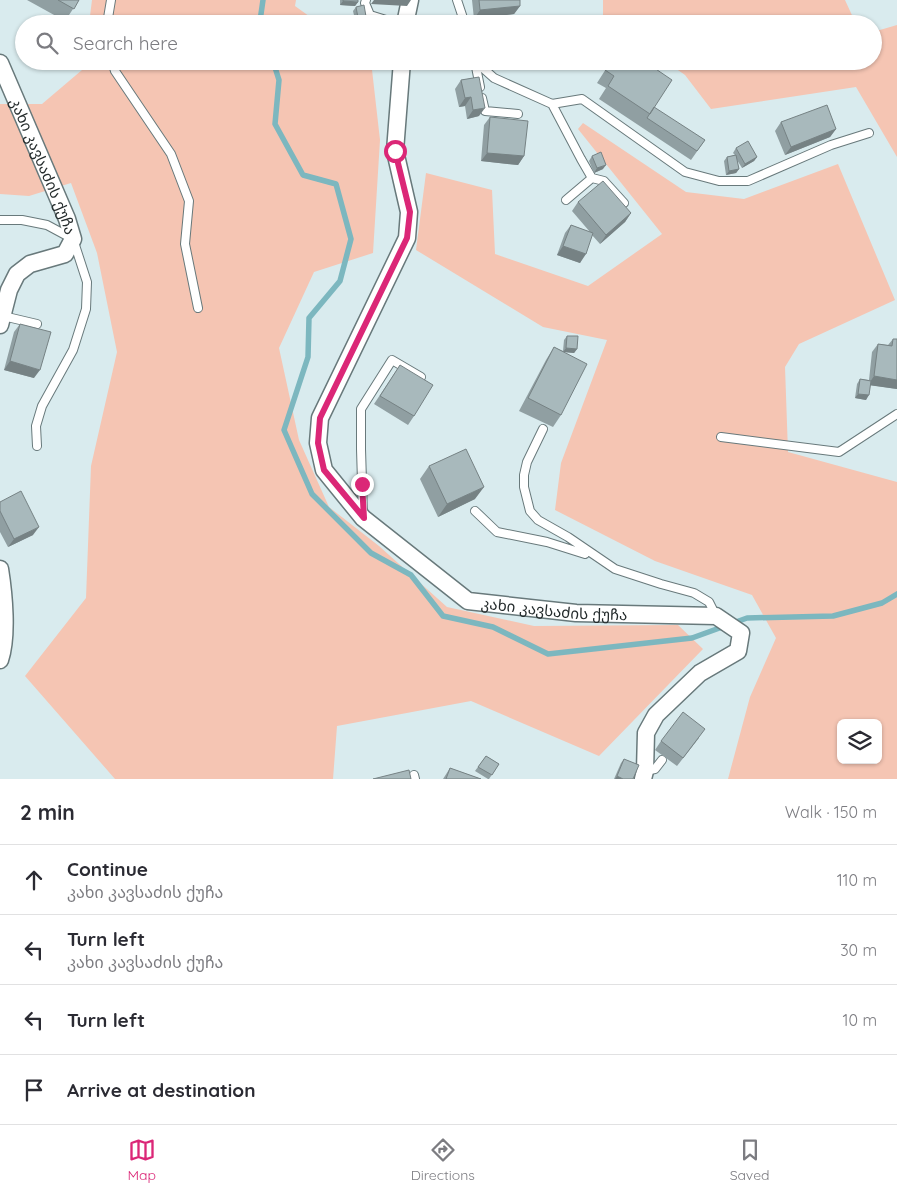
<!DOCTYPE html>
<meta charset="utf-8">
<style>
:root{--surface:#fff;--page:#f2f2f3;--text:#2b2b33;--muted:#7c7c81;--line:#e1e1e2;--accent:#db2777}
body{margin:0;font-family:Quicksand,"Noto Sans Georgian",sans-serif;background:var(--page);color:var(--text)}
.controls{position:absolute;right:15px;bottom:15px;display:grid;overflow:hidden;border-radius:8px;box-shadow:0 1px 4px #0004}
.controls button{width:45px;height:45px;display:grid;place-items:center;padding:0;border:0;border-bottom:1px solid var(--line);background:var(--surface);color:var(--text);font:25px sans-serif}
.stop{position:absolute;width:15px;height:15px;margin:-11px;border:4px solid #db2777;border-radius:50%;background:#fff}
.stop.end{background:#db2777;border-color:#fff;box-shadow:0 1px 5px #0008}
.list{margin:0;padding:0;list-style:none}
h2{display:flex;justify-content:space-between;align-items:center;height:65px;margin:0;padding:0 20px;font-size:21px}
h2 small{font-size:16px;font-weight:400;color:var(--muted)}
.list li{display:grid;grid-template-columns:32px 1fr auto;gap:15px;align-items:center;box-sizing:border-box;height:70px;padding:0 20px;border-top:1px solid var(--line)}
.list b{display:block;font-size:19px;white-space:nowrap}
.list p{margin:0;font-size:16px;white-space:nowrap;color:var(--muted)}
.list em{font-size:16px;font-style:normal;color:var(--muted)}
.icon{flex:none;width:28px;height:28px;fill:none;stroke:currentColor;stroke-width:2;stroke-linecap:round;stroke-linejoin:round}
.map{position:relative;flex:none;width:897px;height:779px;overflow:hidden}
.search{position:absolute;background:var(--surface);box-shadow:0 1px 4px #0004;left:15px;right:15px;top:15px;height:55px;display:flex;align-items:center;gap:12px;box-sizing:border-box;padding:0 18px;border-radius:28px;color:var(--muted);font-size:19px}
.sheet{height:345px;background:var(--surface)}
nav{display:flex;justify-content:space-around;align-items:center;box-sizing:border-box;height:70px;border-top:1px solid var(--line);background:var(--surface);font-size:14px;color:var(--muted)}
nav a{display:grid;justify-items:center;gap:2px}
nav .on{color:var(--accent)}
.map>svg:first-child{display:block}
.green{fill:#f5c5b3;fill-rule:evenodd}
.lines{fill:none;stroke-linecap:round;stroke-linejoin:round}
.stream{stroke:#7cb7bf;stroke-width:5.5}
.service-casing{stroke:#68797b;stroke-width:10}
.minor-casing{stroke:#68797b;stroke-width:19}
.service{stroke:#fff;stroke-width:8}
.minor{stroke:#fff;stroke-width:16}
.wall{fill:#909fa2}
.shaded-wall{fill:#768284}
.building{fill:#a8b9bc;stroke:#768284}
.route{stroke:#db2777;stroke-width:6}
.labels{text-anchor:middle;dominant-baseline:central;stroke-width:4;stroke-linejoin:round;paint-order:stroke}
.street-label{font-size:15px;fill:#242b2c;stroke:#fff}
</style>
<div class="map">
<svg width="897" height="779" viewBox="0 0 897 779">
<rect width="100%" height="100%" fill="#d9ebee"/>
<path class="green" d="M 92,0 L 296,0 L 295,6 L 320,24 L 89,24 Z
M 603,0 L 845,0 L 856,24 L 614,24 L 603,15 Z
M 897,25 L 897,157 L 856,87 L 711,109 L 685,75 L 665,61 L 873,61 L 873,32 Z
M 83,61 L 371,61 L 380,140 L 373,253 L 314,272 L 279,348 L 299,440 L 329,507 L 379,546 L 447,607 L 534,626 L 678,625 L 703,649 L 599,756 L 471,701 L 337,726 L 333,779 L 115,779 L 25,676 L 86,598 L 91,466 L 117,352 L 97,253 L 71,183 L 29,196 L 0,194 L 0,104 L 42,104 L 82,70 Z
M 583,123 L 686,192 L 744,199 L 838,164 L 895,300 L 799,344 L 785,367 L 788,452 L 897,482 L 897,779 L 728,779 L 750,697 L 776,638 L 752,595 L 655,561 L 555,510 L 561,463 L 607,340 L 543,327 L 416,250 L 426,173 L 492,190 L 495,254 L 588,286 L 662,234 L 578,129 ZM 841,723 L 878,723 L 878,760 L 841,760 Z"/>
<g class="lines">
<path class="stream" d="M 261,24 L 260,21 L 263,0
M 273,61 L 279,80 L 275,124 L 303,175 L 336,184 L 351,239 L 340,281 L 309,318 L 308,357 L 284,430 L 312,494 L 371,553 L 411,575 L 443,616 L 493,627 L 548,654 L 692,638 L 747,618 L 833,616 L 882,603 L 897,594"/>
<defs>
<path id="service" d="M 366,0 L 365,3 L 370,15 L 399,24
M 457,0 L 465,24
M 107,24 L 111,0
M 112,61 L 115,71 L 171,154 L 189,201 L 185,244 L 198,308
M 475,61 L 494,78 L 552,104 L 582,99 L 685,172 L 719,181 L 748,181 L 831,145 L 869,133
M 475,62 L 480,87
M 482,98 L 485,111 L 518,114
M 552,104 L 581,159 L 592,178 L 604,181 L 624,203
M 566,200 L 592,178
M 0,220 L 22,220 L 47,225 L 73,239 L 87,282 L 86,309 L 73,350 L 42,406 L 36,426 L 37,446
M 3,316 L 37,324
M 543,429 L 527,462 L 524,475 L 524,487 L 530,511 L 538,520 L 568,537 L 615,569 L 661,584 L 694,593 L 709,602 L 716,616
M 721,437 L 839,452 L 897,414
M 475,511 L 497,532 L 547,542 L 585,554
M 363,514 L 361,449 L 361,409 L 392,360 L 421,377
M 645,771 L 655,769 L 662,760
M 414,775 L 415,779"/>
<g id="minor">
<path d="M 405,24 L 410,0"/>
<path id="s1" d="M 402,61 L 395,151 L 409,212 L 407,238 L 320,418 L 318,443 L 324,470 L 363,518 L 468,601 L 576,613 L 716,616 L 741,633 L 738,651 L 700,673 L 656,715 L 646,733 L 645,771 L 643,779"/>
<path id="s2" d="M 0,63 L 67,219 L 73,239 L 65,254 L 30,264 L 17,274 L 9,290 L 0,325"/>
<path d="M 0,569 C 4,594 8,636 0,660"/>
</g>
</defs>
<use href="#service" class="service-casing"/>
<use href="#minor" class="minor-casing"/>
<use href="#service" class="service"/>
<use href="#minor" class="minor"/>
</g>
<path class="wall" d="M 27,0 L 79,0 L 65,21 Z
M 340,0 L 358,0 L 358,2 L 355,6 L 340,5 Z
M 472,0 L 520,0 L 520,6 L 514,14 L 474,19 Z
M 356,7 L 366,24 L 356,24 L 353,11 Z
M 611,61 L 653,109 L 705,140 L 691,160 L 599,99 L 606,88 L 597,83 Z
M 479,77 L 479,116 L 467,119 L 465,106 L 459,107 L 455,89 L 461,80 Z
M 490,117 L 524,156 L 518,165 L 481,161 L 484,125 Z
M 781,122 L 836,129 L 830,137 L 785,155 L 775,131 Z
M 736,148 L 757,157 L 754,161 L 742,168 L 737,160 L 739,169 L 736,173 L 726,175 L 724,161 L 727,157 L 735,155 L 733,153 Z
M 592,156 L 603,169 L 594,173 L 589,161 Z
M 578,202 L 631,213 L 625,222 L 600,244 L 592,235 L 580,263 L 557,255 L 565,233 L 571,225 L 590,232 L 572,211 Z
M 20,324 L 34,378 L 4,370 L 14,332 Z
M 567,336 L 577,349 L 574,353 L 565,352 L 561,415 L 553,427 L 519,411 L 546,360 L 554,347 L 563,351 L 564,340 Z
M 893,339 L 897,339 L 897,389 L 870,385 L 866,400 L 855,398 L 857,384 L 860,379 L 869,380 L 872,352 L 878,344 L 888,345 Z
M 400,365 L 414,416 L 408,425 L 374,404 Z
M 429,466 L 475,499 L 438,517 L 420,479 Z
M 0,502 L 33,535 L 8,547 L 0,532 Z
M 699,738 L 677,766 L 655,750 L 661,741 Z
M 486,756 L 499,764 L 489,779 L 488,779 L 475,771 Z
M 624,759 L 633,779 L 614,779 L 621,763 Z
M 450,768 L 481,779 L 443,779 Z"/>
<path class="shaded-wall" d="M 374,0 L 411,0 L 407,6 L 371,4 Z
M 343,1 L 358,2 L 355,6 L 340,5 Z
M 520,6 L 514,14 L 474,19 L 480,10 Z
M 471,97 L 465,106 L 459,107 L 465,98 Z
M 485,108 L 479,116 L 467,119 L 473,110 Z
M 836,129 L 830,137 L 785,155 L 791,147 Z
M 487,153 L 524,156 L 518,165 L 481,161 Z
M 757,157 L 754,161 L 742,168 L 745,164 Z
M 606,165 L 603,169 L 594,173 L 597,168 Z
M 739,169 L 736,173 L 726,175 L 729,171 Z
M 631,213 L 625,222 L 600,244 L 606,235 Z
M 563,246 L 586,254 L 580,263 L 557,255 Z
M 566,348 L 577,349 L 574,353 L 563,352 Z
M 10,361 L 40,370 L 34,378 L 4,370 Z
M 874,376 L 897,380 L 897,389 L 868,385 Z
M 858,394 L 869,395 L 866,400 L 855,398 Z
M 484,487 L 475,499 L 438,517 L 447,504 Z
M 39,527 L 33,535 L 8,547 L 14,539 Z
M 617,776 L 623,779 L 615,779 Z"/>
<path class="building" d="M 58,0 L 79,0 L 74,9 Z
M 343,0 L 358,0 L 358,2 L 343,1 Z
M 479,0 L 520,0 L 520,6 L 480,10 Z
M 364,5 L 367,22 L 359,23 L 356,7 Z
M 611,61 L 644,61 L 672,80 L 650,114 L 608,86 L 614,76 L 605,70 Z
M 479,77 L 485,108 L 473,110 L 471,97 L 465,98 L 461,80 Z
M 827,105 L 836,129 L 791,147 L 781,122 Z
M 654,107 L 705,140 L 697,151 L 647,118 Z
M 490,117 L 528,121 L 524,156 L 487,153 Z
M 748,141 L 757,157 L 745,164 L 736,148 Z
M 601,152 L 606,165 L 597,168 L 592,156 Z
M 736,155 L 739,169 L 729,171 L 727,157 Z
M 603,181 L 631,213 L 606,235 L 578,202 Z
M 571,225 L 593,233 L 586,254 L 563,246 Z
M 20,324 L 51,332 L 40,370 L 10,361 Z
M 567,336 L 578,336 L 577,349 L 566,348 Z
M 893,339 L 897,339 L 897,380 L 874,376 L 878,344 L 892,346 Z
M 554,347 L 587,364 L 561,415 L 528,398 Z
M 400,365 L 433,385 L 414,416 L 380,396 Z
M 860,379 L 871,381 L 869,395 L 858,394 Z
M 466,449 L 484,487 L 447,504 L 429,466 Z
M 21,491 L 39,527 L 14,539 L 0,511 L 0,502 Z
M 683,712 L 705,729 L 683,758 L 661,741 Z
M 486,756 L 499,764 L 492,775 L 478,767 Z
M 624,759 L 639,765 L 633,779 L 623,779 L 617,776 Z
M 450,768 L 481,779 L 446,779 Z
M 409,770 L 411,779 L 373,779 Z"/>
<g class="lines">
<path class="route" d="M 362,484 L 364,518 L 324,470 L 318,443 L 320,418 L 407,238 L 410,212 L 395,151"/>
</g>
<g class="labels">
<g class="street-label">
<text stroke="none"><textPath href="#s2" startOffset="112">კახი კავსაძის ქუჩა</textPath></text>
<text stroke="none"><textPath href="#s1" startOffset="714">კახი კავსაძის ქუჩა</textPath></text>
</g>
</g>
</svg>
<div class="controls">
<button><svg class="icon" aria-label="layers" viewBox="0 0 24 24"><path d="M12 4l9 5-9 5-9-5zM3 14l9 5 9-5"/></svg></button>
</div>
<div class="stop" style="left:395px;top:151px"></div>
<div class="stop end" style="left:362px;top:484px"></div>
<div class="search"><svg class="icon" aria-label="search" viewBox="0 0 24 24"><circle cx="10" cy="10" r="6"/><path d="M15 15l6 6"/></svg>Search here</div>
</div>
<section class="sheet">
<h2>2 min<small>Walk · 150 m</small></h2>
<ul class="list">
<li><svg class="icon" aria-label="ahead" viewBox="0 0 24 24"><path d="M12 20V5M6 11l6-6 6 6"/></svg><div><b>Continue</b><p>კახი კავსაძის ქუჩა</p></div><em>110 m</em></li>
<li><svg class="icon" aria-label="left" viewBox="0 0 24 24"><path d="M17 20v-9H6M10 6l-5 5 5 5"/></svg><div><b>Turn left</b><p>კახი კავსაძის ქუჩა</p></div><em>30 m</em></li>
<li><svg class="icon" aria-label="left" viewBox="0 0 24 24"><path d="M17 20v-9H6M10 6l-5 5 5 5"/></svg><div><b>Turn left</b></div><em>10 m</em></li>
<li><svg class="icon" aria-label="arrive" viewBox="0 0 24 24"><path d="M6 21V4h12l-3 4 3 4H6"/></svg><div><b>Arrive at destination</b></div></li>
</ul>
</section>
<nav>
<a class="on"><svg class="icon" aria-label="map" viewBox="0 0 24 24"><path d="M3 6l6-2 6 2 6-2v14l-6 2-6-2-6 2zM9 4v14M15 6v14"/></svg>Map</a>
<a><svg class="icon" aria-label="directions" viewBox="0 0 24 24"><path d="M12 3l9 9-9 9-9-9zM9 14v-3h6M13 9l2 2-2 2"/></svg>Directions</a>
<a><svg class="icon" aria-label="saved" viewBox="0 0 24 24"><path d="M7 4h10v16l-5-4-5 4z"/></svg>Saved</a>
</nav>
